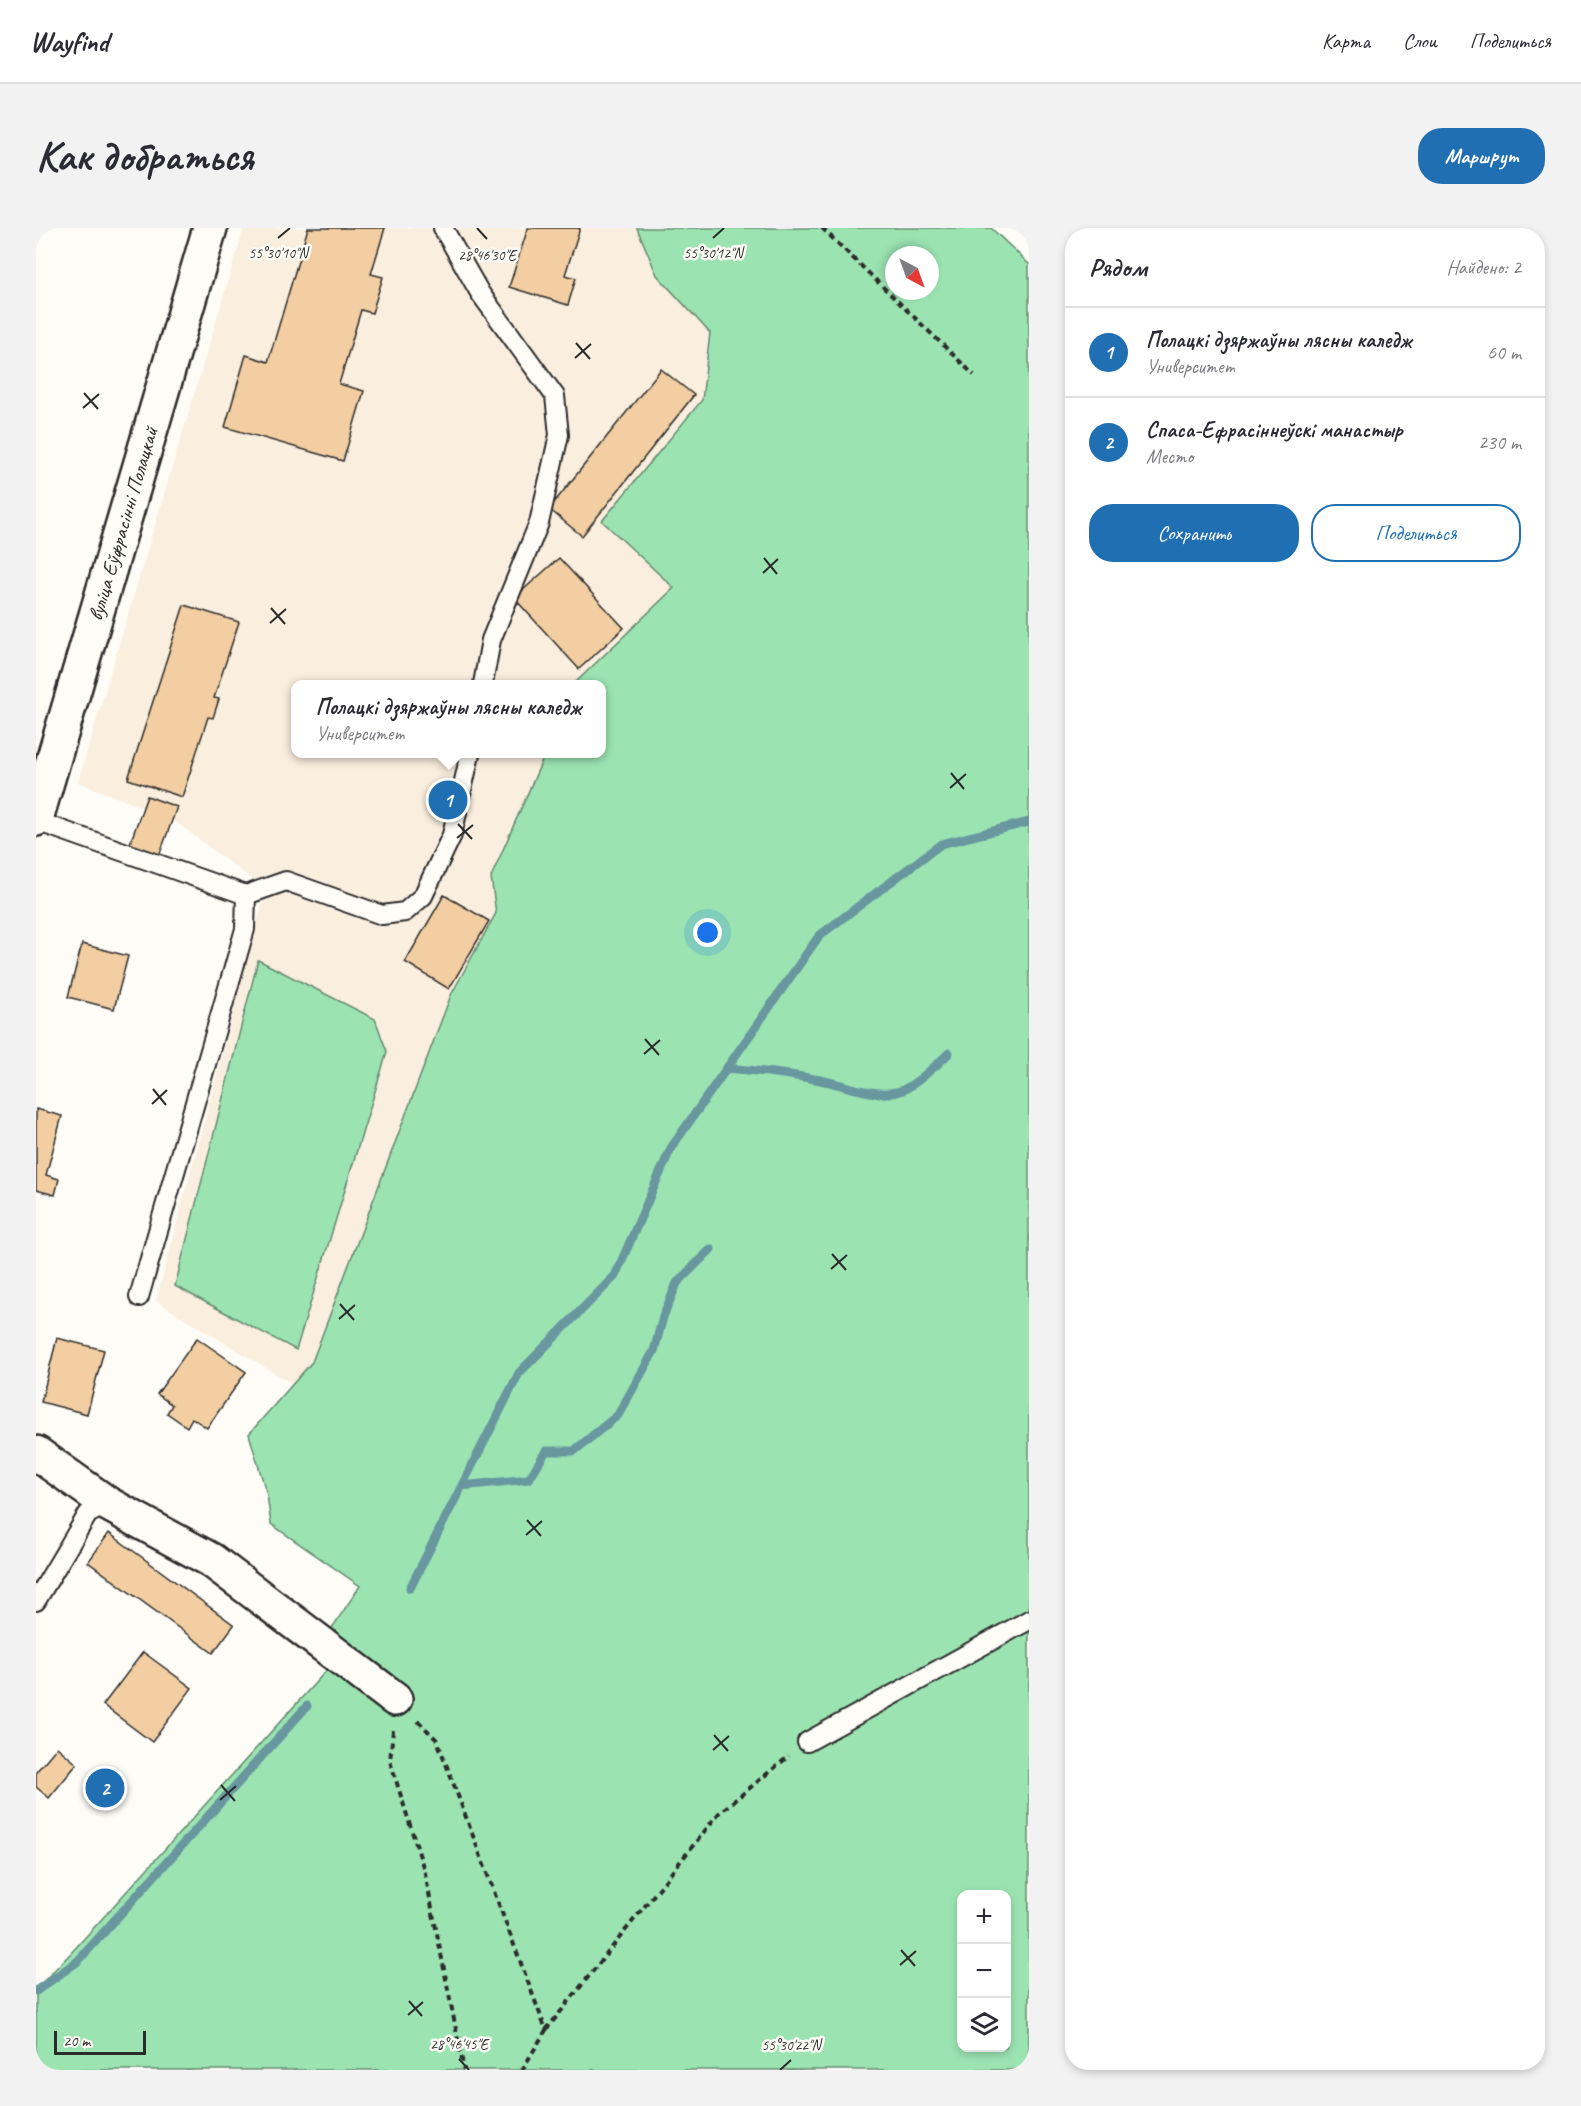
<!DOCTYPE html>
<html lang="ru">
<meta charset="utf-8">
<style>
:root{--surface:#fff;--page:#f2f2f3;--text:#2b2b33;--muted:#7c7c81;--line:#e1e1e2;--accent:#1f6fb2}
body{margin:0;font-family:Caveat,sans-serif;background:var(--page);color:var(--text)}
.controls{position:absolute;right:18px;bottom:18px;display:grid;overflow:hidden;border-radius:12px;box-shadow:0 3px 9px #0003}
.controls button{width:54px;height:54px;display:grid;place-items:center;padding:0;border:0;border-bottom:2px solid var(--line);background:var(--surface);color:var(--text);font:30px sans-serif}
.compass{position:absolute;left:849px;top:18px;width:54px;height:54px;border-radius:50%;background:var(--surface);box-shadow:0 3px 9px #0003;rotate:139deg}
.scale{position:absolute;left:18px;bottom:15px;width:92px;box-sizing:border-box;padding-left:6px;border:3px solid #2b2b2b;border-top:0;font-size:16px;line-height:21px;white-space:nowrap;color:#2b2b2b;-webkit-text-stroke:4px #fdfcf7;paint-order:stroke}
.you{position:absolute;left:672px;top:705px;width:21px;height:21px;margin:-15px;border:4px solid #fff;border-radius:50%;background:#1a73e8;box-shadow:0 0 0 9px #1a73e833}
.badge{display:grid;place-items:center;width:39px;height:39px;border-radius:50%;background:var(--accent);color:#fff;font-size:20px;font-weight:700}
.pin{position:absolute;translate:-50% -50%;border:3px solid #fff;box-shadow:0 2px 6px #0006}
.popup{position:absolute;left:255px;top:452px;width:315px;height:78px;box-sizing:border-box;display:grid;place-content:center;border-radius:12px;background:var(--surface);filter:drop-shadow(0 2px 4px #0005);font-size:20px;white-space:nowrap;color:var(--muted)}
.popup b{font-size:22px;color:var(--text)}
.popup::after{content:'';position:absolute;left:50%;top:100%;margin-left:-12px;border:12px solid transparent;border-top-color:var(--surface)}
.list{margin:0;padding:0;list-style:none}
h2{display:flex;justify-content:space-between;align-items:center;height:78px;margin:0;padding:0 24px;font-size:26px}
h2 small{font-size:20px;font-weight:400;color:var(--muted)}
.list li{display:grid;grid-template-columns:39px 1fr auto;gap:18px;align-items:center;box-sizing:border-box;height:90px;padding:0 24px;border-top:2px solid var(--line)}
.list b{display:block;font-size:22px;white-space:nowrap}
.list p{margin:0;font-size:20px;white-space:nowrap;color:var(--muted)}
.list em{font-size:20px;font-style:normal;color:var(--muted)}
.actions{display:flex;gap:12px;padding:18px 24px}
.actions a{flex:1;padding:14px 0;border:2px solid var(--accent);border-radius:24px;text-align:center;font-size:21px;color:var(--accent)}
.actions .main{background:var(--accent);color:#fff}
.icon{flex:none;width:33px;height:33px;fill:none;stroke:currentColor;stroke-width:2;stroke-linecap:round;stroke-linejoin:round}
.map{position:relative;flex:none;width:993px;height:1842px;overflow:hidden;border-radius:24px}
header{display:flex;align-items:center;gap:36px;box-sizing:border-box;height:84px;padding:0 30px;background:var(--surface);border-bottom:2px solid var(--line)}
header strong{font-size:28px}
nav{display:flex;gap:33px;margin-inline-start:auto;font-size:21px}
.intro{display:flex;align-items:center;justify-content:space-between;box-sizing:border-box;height:144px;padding:0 36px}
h1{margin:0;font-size:42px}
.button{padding:15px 27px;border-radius:24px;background:var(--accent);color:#fff;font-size:21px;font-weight:700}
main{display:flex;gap:36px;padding:0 36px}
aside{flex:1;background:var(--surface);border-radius:24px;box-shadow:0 3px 9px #0003}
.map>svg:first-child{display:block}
.built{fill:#faeede;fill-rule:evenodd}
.green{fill:#9be4b2;stroke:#63886e;stroke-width:1.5;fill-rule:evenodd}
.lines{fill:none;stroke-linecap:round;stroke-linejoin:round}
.stream{stroke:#67979f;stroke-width:9}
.building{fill:#f2cea2;stroke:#2b2b2b;stroke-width:1.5}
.lane-casing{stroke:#2b2b2b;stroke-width:22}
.street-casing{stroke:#2b2b2b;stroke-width:38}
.path{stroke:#2b2b2b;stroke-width:4;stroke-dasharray:6 4.5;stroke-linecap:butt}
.lane{stroke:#fdfcf7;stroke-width:18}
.street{stroke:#fdfcf7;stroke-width:33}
.ticks{fill:none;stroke:#2b2b2b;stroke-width:2}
.labels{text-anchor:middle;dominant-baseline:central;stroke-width:5;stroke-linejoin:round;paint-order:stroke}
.street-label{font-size:21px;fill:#2b2b2b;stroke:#fdfcf7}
.ticks-label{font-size:15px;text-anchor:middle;fill:#2b2b2b;stroke:#fdfcf7;stroke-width:5;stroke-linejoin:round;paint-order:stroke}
</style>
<header>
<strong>Wayfind</strong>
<nav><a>Карта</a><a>Слои</a><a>Поделиться</a></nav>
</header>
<div class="intro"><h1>Как добраться</h1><a class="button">Маршрут</a></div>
<main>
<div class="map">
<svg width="993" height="1842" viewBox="0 0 993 1842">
<rect width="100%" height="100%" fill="#fdfcf7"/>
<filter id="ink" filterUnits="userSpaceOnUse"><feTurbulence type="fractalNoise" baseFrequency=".0167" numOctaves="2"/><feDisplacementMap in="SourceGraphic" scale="12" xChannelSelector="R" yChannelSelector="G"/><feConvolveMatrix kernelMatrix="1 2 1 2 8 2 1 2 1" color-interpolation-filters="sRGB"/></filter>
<g filter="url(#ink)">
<path class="built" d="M 208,0 L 949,0 L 283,1172 L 120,1073 L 230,662 L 136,591 L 42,554 ZM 858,27 L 894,27 L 894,63 L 858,63 ZM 259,456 L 565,456 L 565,526 L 259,526 Z"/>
<path class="green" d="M 601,0 L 955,0 L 993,36 L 993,1842 L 0,1842 L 0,1761 L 35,1725 L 308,1423 L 290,1409 L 324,1358 L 235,1296 L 231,1267 L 213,1206 L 276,1134 L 415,767 L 460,685 L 455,649 L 509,526 L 565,526 L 565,456 L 538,456 L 540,454 L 638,360 L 566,293 L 666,172 L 674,105 L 621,47 ZM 858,27 L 894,27 L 894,63 L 858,63 ZM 926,1666 L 970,1666 L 970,1820 L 926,1820 Z
M 222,732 L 339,791 L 351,824 L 260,1122 L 139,1058 Z"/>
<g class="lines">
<path class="stream" d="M 692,840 C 723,843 753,846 784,852 C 810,857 835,869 861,864 C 874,862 903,835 913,825
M 426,1258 L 493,1251 L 510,1223 L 538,1223 L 582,1187 L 618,1123 L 627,1089 L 641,1055 L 675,1021
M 374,1360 L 483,1145 L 579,1048 L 635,920 L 783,708 L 905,616 L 993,594
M 0,1763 L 42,1733 L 271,1478"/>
</g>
<path class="building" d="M 272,0 L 349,0 L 335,46 L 347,49 L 336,85 L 325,82 L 303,156 L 328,163 L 307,233 L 189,199 L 210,127 L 232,134 Z
M 492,0 L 544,0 L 529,47 L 540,50 L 532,77 L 473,59 Z
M 625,141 L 658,167 L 546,308 L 513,281 Z
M 523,330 L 588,400 L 543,441 L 478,370 Z
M 148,377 L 203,394 L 178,470 L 183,471 L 177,490 L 172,489 L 146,569 L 92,551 Z
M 111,568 L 141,579 L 123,628 L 93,618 Z
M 408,667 L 453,693 L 413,761 L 369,734 Z
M 46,716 L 92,728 L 78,781 L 32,769 Z
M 0,881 L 26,888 L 10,947 L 23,951 L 19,967 L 0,962 Z
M 21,1110 L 68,1122 L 51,1186 L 5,1174 Z
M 161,1110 L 210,1144 L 171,1200 L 156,1190 L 151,1199 L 131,1185 L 136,1177 L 121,1166 Z
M 73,1305 L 198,1397 L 177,1425 L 52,1334 Z
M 107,1424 L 156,1460 L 116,1514 L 67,1477 Z
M 21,1519 L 41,1536 L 13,1570 L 0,1559 L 0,1544 Z"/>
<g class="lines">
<defs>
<path id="lane" d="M 407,0 L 444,65 L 519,168 L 523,207 L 503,295 L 455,412 L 447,456
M 0,593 L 210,667 L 250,653 L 346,687 L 369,684 L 387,668 L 416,607 L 434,526
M 103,1069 L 209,701 L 210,667
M 0,1373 L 52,1286 L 72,1276
M 771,1514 L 993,1392"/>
<g id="street">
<path id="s1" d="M 0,591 L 174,0"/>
<path d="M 0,1225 L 72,1276 L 175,1332 L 359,1471"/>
</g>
</defs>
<use href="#lane" class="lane-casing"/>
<use href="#street" class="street-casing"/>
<path class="path" d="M 786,0 L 938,147
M 382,1493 L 401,1512 L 510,1802 L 486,1842
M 357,1502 L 354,1533 L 389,1645 L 428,1842
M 510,1802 L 683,1585 L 753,1528"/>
<use href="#lane" class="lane"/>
<use href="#street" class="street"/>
</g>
</g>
<path class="ticks" d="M 441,0 L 451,11M 242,10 L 254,0M 677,10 L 688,0M 540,115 L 554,131M 539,130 L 555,116M 48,165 L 62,181M 47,180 L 63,166M 728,330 L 741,346M 727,345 L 742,331M 235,380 L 249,396M 234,395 L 250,381M 915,545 L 928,561M 914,560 L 930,546M 422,596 L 436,611M 421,610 L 437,597M 609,811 L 623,827M 608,826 L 624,812M 117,861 L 130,877M 116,876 L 131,862M 796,1026 L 810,1042M 795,1041 L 811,1027M 304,1076 L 318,1092M 303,1091 L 319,1077M 491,1292 L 505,1308M 490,1307 L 506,1293M 678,1507 L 692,1523M 677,1522 L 693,1508M 185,1557 L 199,1573M 184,1572 L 200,1558M 865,1722 L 879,1738M 864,1737 L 880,1723M 373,1773 L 386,1788M 372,1787 L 387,1774M 423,1831 L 433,1842M 744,1842 L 755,1832"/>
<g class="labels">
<g class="street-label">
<text stroke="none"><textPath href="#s1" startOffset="308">вуліца Еўфрасінні Полацкай</textPath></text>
</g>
</g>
<g class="ticks-label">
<text x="242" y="30">55°30'10"N</text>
<text x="677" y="30">55°30'12"N</text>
<text x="451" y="32">28°46'30"E</text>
<text x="423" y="1821">28°46'45"E</text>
<text x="755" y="1822">55°30'22"N</text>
</g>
</svg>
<div class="controls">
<button>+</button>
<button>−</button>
<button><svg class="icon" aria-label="layers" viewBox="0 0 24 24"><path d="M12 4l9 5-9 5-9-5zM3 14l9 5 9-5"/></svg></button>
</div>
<svg class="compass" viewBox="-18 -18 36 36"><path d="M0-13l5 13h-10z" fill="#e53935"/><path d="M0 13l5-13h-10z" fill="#7c7c81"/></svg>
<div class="scale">20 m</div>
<div class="you"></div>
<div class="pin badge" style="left:412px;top:572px">1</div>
<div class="popup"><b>Полацкі дзяржаўны лясны каледж</b>Университет</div>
<div class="pin badge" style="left:69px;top:1560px">2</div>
</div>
<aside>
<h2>Рядом<small>Найдено: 2</small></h2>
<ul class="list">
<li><span class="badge">1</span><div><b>Полацкі дзяржаўны лясны каледж</b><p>Университет</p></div><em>60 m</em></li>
<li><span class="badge">2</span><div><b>Спаса-Ефрасіннеўскі манастыр</b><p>Место</p></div><em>230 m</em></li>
</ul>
<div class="actions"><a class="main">Сохранить</a><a>Поделиться</a></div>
</aside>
</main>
